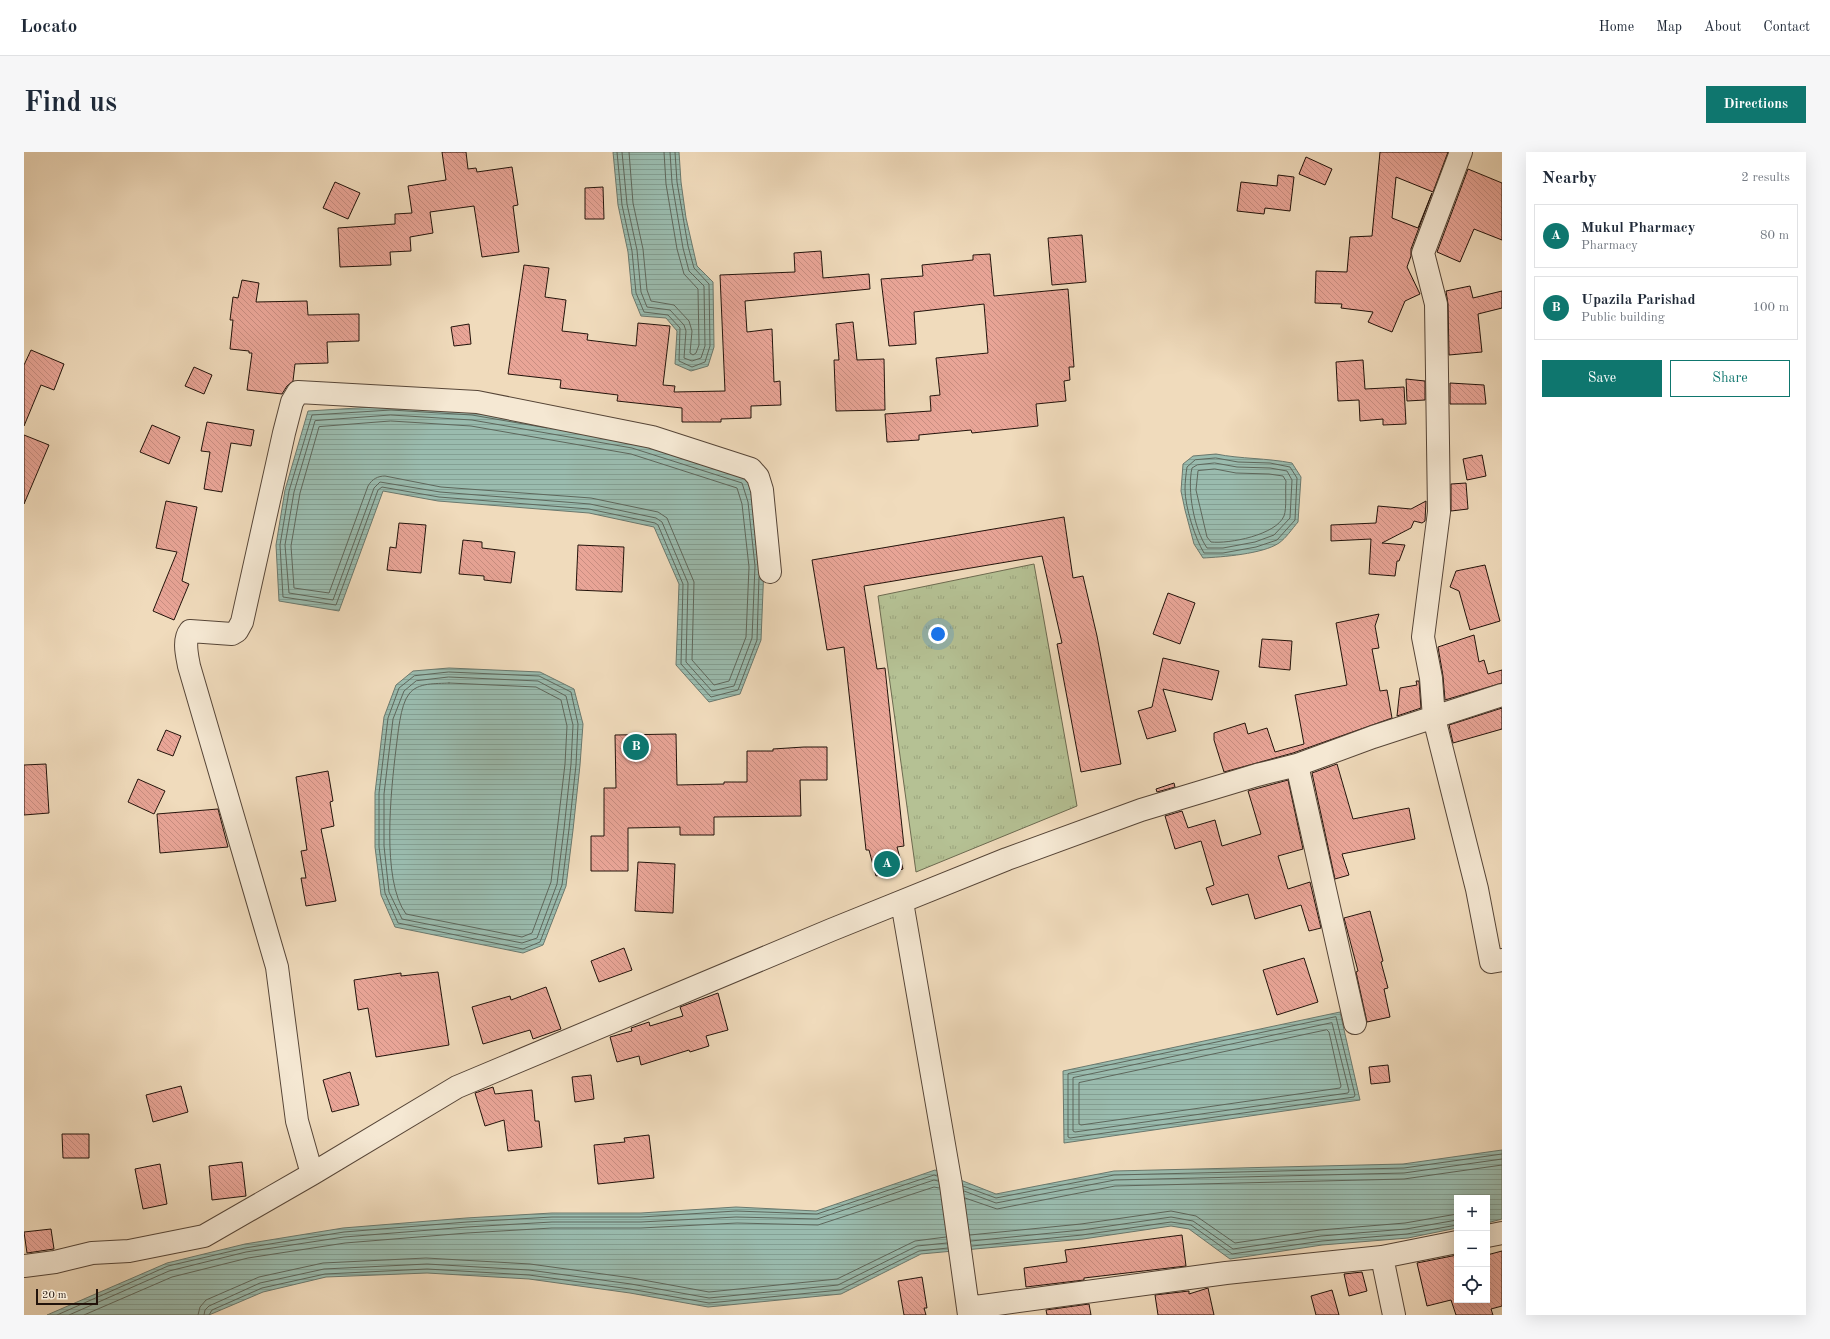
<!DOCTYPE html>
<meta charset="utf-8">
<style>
:root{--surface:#fff;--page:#f6f6f7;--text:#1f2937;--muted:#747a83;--line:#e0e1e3;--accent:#0f766e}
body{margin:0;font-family:"Old Standard TT",serif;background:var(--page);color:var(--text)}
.controls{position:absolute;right:12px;bottom:12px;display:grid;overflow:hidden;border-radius:0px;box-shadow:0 4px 16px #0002}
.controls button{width:36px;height:36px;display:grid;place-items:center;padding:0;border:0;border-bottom:1px solid var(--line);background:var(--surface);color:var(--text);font:20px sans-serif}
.scale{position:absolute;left:12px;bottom:10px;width:62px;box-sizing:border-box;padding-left:4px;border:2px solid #22130b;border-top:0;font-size:11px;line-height:14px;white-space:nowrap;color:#22130b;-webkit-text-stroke:3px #f5e8d3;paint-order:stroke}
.you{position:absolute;left:914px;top:482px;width:14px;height:14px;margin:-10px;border:3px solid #fff;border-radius:50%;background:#1a73e8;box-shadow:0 0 0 6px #1a73e833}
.badge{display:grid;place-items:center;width:26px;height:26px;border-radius:50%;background:var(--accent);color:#fff;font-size:13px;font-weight:700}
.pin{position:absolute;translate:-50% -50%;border:2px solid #fff;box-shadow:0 1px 4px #0006}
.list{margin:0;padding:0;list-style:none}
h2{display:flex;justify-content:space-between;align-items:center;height:52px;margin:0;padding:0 16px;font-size:17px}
h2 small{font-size:13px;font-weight:400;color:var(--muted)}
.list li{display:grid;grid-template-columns:26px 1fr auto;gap:12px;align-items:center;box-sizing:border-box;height:64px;margin:0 8px 8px;padding:0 8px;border:1px solid var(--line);border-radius:0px}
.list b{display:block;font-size:15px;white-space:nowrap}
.list p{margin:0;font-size:13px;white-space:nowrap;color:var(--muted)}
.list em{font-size:13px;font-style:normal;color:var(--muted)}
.actions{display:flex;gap:8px;padding:12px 16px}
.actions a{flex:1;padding:9px 0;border:1px solid var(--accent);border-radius:0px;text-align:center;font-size:14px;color:var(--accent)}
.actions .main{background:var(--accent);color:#fff}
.icon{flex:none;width:22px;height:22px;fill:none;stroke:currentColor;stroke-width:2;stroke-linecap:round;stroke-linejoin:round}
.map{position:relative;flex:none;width:1478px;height:1163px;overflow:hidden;border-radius:0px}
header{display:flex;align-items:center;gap:24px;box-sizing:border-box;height:56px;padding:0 20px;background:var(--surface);border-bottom:1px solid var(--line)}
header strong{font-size:19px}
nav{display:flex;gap:22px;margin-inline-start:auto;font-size:14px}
.intro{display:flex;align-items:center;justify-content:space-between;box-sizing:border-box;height:96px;padding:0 24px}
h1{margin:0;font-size:28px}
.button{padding:10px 18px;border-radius:0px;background:var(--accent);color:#fff;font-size:14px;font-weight:700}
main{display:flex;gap:24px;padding:0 24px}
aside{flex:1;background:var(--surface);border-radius:0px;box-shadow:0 4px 16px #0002}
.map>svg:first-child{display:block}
.grass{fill:url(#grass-tufts);stroke:#6c6a50}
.water{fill:url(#water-rules);stroke:#6a786d}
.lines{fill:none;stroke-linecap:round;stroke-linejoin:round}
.shore{stroke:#5e675c;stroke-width:1}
.building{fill:url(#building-back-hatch);stroke:#22130b}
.minor-casing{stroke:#564537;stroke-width:24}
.minor{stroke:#f5e8d3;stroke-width:22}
</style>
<header>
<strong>Locato</strong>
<nav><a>Home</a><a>Map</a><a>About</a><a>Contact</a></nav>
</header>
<div class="intro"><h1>Find us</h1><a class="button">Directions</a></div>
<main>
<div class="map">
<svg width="1478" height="1163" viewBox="0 0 1478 1163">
<defs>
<pattern id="grass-tufts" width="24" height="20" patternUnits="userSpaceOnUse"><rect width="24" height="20" fill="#b5c194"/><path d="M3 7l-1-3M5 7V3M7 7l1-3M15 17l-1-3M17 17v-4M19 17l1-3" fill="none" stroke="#9ba57e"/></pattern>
<pattern id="water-rules" width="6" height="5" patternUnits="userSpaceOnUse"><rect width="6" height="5" fill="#9abbae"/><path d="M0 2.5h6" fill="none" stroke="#84a094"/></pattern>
<pattern id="building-back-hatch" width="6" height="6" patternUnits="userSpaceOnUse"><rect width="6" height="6" fill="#e9a597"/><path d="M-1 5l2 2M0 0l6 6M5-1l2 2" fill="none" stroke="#c88d81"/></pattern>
</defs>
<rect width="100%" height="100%" fill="#f0dbbc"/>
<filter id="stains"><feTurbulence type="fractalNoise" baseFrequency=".005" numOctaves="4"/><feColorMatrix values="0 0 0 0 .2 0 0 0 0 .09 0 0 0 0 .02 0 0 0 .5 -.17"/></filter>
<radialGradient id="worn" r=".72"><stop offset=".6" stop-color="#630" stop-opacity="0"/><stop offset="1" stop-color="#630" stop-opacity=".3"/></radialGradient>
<path class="grass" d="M 1010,412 L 1053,654 L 892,720 L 854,444 Z"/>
<path class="water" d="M 589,0 L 655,0 L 657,30 L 662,66 L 673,114 L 689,130 L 690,195 L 684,214 L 667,219 L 651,212 L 653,179 L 642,166 L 617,164 L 608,142 L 604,100 L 594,53 Z
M 366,254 L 449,259 L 610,287 L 725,324 L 740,414 L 737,488 L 716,542 L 685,550 L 652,513 L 655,432 L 630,375 L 565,361 L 414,349 L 359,339 L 315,459 L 255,449 L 252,393 L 261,338 L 284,259 Z
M 1192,302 C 1217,307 1243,306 1268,311 L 1277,325 L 1274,370 C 1268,377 1262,386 1255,391 C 1239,402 1198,405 1179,406 L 1170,392 L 1161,358 L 1157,339 L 1159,312 L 1169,304 Z
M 425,516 L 516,520 L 550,537 L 559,572 L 556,613 L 549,678 L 542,734 L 519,793 L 499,801 L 371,775 L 357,743 L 351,695 L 351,641 L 360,565 L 372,533 L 389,519 Z
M 1316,860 L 1336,948 L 1040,991 L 1039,919 Z
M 1478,998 L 1478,1067 L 1463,1071 L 1463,1046 L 1433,1046 L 1433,1076 L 1384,1086 L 1298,1093 L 1206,1107 L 1165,1077 L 1147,1074 L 1059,1087 L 897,1102 L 817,1142 L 684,1155 L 606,1141 L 505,1127 L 403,1121 L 302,1125 L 239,1140 L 185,1163 L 23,1163 L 143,1111 L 221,1092 L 319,1076 L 442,1066 L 528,1061 L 617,1061 L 712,1055 L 792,1059 L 911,1018 L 972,1042 L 1090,1019 L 1379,1012 Z"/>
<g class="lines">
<path class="shore" d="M 593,0 L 598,53 L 608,99 L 612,141 L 620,160 L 644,163 L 656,176 L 655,209 L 668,215 L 681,210 L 686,194 L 685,132 L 670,116 L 664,94 L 653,30 L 651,0
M 598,0 L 603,52 L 613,98 L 617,140 L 623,155 L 646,158 L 660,173 L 662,179 L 660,206 L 668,209 L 677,206 L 681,194 L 680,134 L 665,119 L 659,96 L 648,31 L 646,0
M 605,0 L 609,51 L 619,97 L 623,138 L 627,149 L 650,153 L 665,169 L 668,179 L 666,201 L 669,203 L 672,201 L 675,193 L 674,137 L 660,122 L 653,97 L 642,32 L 640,0
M 367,263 L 448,268 L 608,296 L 718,331 L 724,350 L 731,414 L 728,486 L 710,534 L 688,539 L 662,510 L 664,431 L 638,370 L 632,366 L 566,352 L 416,340 L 356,330 L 350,336 L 309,448 L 265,441 L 261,393 L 270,340 L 291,269 Z
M 367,269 L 447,274 L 607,302 L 713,336 L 718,352 L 725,415 L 722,485 L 705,529 L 690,533 L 668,508 L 670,430 L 643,366 L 634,360 L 567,346 L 417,335 L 361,324 C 354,324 348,327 344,334 L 305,441 L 270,436 L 267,394 L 276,341 L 295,275 Z
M 523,276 L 448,263 L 367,258 L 288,263 L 265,339 L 256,393 L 259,445 L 312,453 L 354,338 L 358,335 L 415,345 L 565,357 L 631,371 L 634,373 L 659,432 L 657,512 L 687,545 L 714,538 L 733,488 L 735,425
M 1192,306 L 1214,310 L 1246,311 L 1266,315 L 1273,326 L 1271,368 L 1253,388 L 1232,395 L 1199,401 L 1180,401 C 1171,386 1161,355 1161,337 C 1161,330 1162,322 1163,315 L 1171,308 Z
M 1191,311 L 1213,315 L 1246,316 L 1263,319 L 1268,328 L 1266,366 L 1250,383 L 1231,390 L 1199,396 L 1183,396 C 1170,377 1163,338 1168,316 L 1173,313 Z
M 1191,317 L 1212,321 L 1245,322 L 1259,324 L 1262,329 C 1261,338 1263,356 1260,364 C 1252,383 1205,392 1187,390 L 1183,385 L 1172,338 L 1174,319 Z
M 425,520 L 515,524 L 547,540 L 554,572 L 552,613 L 545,677 L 538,733 L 516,790 L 499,797 L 374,771 L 361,741 L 355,695 L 355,641 L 364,566 L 375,536 L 390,524 Z
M 425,525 L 514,529 L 542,544 L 549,573 L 547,612 L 540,677 L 533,732 L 513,786 L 498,791 L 378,767 L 365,740 L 360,694 L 360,642 L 369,567 L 380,539 L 392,529 Z
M 425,531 L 512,535 L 537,548 L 543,574 L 541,612 L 527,730 L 508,781 L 498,785 L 382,762 C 357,728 367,638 372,597 C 374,583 376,553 385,542 C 394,530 412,532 425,531 Z
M 1312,865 L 1331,943 L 1330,945 L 1046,986 L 1044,985 L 1044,922 Z
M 1308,871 L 1325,939 L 1324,941 L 1051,980 L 1049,979 L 1049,926 Z
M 1303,878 L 1305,880 L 1317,934 L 1316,936 L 1057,973 L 1055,972 L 1055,931 Z
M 939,1034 L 972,1046 L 1090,1023 L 1380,1016 L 1478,1002
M 940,1039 L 972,1051 L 1091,1028 L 1380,1021 L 1478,1007
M 941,1046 L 973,1057 L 1091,1034 L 1380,1027 L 1478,1013
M 946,1083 L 1057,1072 L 1147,1059 L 1172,1064 L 1211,1091 L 1296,1078 L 1381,1071 L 1433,1062
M 947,1089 L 1058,1078 L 1147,1065 L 1169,1069 L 1209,1097 L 1297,1084 L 1382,1077 L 1433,1068
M 948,1094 L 1058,1083 L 1147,1070 L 1167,1073 L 1208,1102 L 1298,1089 L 1383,1082 L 1433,1073
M 33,1163 L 144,1114 L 221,1096 L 320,1080 L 443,1070 L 528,1065 L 617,1065 L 712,1059 L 793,1062 L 910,1023 L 913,1024
M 45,1163 L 145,1119 L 222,1100 L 320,1085 L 443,1075 L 528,1070 L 617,1070 L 712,1065 L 793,1067 L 910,1028 L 914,1029
M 60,1163 L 148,1125 L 224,1106 L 321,1091 L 443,1081 L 528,1076 L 617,1076 L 713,1071 L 794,1073 L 910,1035 L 915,1036
M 174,1163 L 176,1155 L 182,1148 L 235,1125 L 299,1111 L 402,1106 L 506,1112 L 608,1126 L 685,1140 L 813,1127 L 891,1089 L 922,1085
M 180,1163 L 181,1158 L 185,1154 L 236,1131 L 300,1117 L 403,1112 L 505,1118 L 607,1132 L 685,1146 L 814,1133 L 893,1094 L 923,1091
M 185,1163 L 188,1158 L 238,1136 L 301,1122 L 403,1117 L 505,1123 L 606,1137 L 685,1151 L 816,1138 L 895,1099 L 924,1096"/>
</g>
<path class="building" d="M 418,0 L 442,0 L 444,17 L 452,16 L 453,20 L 488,15 L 494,53 L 489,54 L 495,100 L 458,105 L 450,54 L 406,60 L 409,81 L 386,85 L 387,99 L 366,100 L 367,113 L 316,115 L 314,76 L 371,72 L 371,62 L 388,61 L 384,34 L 422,28 Z
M 1356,0 L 1424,0 L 1409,40 L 1372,25 L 1368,66 L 1394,76 L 1408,41 L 1387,97 L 1387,104 L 1383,115 L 1396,142 L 1381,149 L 1368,180 L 1344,170 L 1349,160 L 1317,156 L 1318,152 L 1291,151 L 1292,119 L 1323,120 L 1326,85 L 1348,84 Z
M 1282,5 L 1308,17 L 1301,33 L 1275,22 Z
M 1444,17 L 1478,31 L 1478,88 L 1450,77 L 1436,110 L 1413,100 Z
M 1254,23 L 1270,25 L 1266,59 L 1241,56 L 1240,62 L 1213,59 L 1217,30 L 1253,34 Z
M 311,30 L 336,41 L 324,67 L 299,56 Z
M 579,35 L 580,67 L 561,67 L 561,36 Z
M 1058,83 L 1062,130 L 1028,133 L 1024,86 Z
M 797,99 L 799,126 L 845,122 L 846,137 L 721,149 L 723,180 L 748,177 L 750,230 L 756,229 L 757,253 L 727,254 L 727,266 L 697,267 L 697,270 L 658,270 L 658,256 L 593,249 L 594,243 L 536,236 L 537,228 L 484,222 L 500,113 L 525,116 L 521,145 L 542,148 L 538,179 L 564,182 L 563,188 L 612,194 L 614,171 L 646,174 L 639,233 L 651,234 L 650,240 L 701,239 L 696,123 L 771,120 L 770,101 Z
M 966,102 L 970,144 L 1044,137 L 1050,215 L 1045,215 L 1046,228 L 1040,229 L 1042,249 L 1012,252 L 1014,274 L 948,281 L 947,278 L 895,283 L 895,288 L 863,290 L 861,262 L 907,259 L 906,244 L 916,243 L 912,206 L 964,201 L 960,152 L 890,160 L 892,192 L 865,194 L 857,127 L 899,124 L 898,113 L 949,108 L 949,103 Z
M 218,128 L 235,131 L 232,150 L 283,149 L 284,163 L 335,162 L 335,189 L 303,190 L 304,211 L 271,212 L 269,229 L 263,234 L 258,242 L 223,238 L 228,201 L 225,201 L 225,199 L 206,197 L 209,168 L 206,168 L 209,145 L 214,146 Z
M 1446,134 L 1449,146 L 1478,139 L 1478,156 L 1454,162 L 1458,200 L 1425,203 L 1424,152 L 1422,139 Z
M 829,170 L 833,208 L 860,207 L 861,258 L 812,259 L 810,208 L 815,208 L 812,172 Z
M 445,172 L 447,192 L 430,194 L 427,175 Z
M 7,198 L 40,212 L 30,238 L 17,233 L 0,274 L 0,213 Z
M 1339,208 L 1341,237 L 1380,235 L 1382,272 L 1359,273 L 1359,267 L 1336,269 L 1335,248 L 1314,249 L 1312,210 Z
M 170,215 L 188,223 L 180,242 L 161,234 Z
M 1382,227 L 1401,229 L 1401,248 L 1383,249 Z
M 1426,231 L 1460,233 L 1462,252 L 1426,252 Z
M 183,270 L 230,278 L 227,294 L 207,291 L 198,340 L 180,337 L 186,300 L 177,299 Z
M 128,273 L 156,285 L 145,312 L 116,300 Z
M 0,283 L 25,293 L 0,352 Z
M 1458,303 L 1462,324 L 1443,328 L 1439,307 Z
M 1442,331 L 1444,357 L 1427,359 L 1427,332 Z
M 142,349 L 173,355 L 158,429 L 165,432 L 150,468 L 129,459 L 153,400 L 132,396 Z
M 1402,349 L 1401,369 L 1398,371 L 1390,369 L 1387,376 L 1358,391 L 1381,393 L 1375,409 L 1373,409 L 1371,424 L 1345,422 L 1347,387 L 1307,389 L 1307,373 L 1352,371 L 1354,354 L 1387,357 Z
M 1040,365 L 1049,426 L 1059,424 L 1073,484 L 1097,612 L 1057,620 L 1033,492 L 1038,491 L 1018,404 L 840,434 L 853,517 L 861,516 L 880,694 L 873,695 L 879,717 L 852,724 L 845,698 L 842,698 L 820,495 L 803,498 L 788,408 Z
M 375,371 L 402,373 L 397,421 L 363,418 L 366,395 L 372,396 Z
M 439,388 L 458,390 L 458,396 L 491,400 L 487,431 L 460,428 L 460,424 L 435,422 Z
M 554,393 L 600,395 L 598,440 L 552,438 Z
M 1461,413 L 1476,469 L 1446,478 L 1435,439 L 1426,435 L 1432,419 Z
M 1144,441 L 1171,451 L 1156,492 L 1129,482 Z
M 1355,462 L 1351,474 L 1355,496 L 1348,497 L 1356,539 L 1363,538 L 1368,566 L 1269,601 L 1200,620 L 1190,588 L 1190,581 L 1221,571 L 1224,582 L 1243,576 L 1251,600 L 1280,592 L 1271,543 L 1323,533 L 1312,471 Z
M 1450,483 L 1455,510 L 1460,508 L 1464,522 L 1478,518 L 1478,531 L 1421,548 L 1419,524 L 1414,495 Z
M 1238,487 L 1268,489 L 1266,518 L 1235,515 Z
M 1139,506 L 1195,519 L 1188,548 L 1139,537 L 1152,579 L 1123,587 L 1114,559 L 1128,555 Z
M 1392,529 L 1395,529 L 1397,556 L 1373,564 L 1376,536 L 1393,533 Z
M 1478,556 L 1478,577 L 1429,591 L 1425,573 Z
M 142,578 L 157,584 L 149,604 L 133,598 Z
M 652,582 L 653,633 L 700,632 L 700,630 L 723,630 L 723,599 L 749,599 L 749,597 L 780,595 L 803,595 L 803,628 L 776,628 L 777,664 L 690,665 L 690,683 L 656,683 L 656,675 L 604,676 L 604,719 L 567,719 L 567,684 L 580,684 L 580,636 L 592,636 L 591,583 Z
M 22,612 L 25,661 L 0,663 L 0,613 Z
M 1313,612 L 1329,667 L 1385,656 L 1391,687 L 1318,702 L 1325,723 L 1311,727 L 1288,621 Z
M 304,619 L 309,649 L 306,650 L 310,674 L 297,677 L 312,749 L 282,754 L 277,726 L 282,726 L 277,699 L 283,698 L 272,625 Z
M 114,627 L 141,639 L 130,662 L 104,650 Z
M 1264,628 L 1279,697 L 1254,704 L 1264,737 L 1286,730 L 1297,776 L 1285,779 L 1277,753 L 1231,767 L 1224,742 L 1188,753 L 1182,736 L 1190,733 L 1177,689 L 1151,697 L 1141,664 L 1158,659 L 1164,676 L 1191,668 L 1198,694 L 1237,682 L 1224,639 Z
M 1150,631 L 1151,635 L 1133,640 L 1132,637 Z
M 194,657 L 204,695 L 136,701 L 133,662 Z
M 614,710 L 651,712 L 649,761 L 611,759 Z
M 1346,759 L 1359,809 L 1357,810 L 1364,836 L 1360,837 L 1366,865 L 1343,870 L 1332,820 L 1334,819 L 1320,766 Z
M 600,796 L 608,818 L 575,830 L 567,809 Z
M 1280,806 L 1294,850 L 1253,863 L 1239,818 Z
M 414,820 L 425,893 L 352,905 L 344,856 L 334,858 L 330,828 L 377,821 L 377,824 Z
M 522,835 L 537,877 L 509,887 L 506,878 L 459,892 L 448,855 L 486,844 L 487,848 Z
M 694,841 L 704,878 L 682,884 L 685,894 L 666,900 L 665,898 L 617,913 L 615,904 L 593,910 L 586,885 L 608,879 L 607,876 L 625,870 L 626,874 L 659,864 L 656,855 Z
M 1364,913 L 1366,930 L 1347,932 L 1345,915 Z
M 326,920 L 335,953 L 308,960 L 299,928 Z
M 567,923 L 570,947 L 551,950 L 548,925 Z
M 157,934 L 164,960 L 129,970 L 122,943 Z
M 469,935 L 471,942 L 508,938 L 511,969 L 515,969 L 518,995 L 484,999 L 480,968 L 461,974 L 451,941 Z
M 38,982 L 65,982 L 65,1006 L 39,1006 Z
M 625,983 L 630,1026 L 574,1032 L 570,993 L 601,990 L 600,986 Z
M 218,1010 L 222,1044 L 188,1048 L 185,1014 Z
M 136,1012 L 143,1052 L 119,1057 L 111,1017 Z
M 27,1077 L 30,1097 L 3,1101 L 0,1080 Z
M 1158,1083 L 1162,1114 L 1060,1126 L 1060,1128 L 1002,1135 L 1000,1116 L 1043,1110 L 1041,1098 Z
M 1478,1099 L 1478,1154 L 1467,1157 L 1469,1163 L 1432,1163 L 1427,1148 L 1403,1154 L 1393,1111 L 1433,1103 L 1433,1148 L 1463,1148 L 1463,1103 Z
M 1338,1120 L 1343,1139 L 1325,1144 L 1320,1122 Z
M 898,1125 L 903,1156 L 900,1156 L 902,1163 L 880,1163 L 874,1129 Z
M 1184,1136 L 1190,1163 L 1134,1163 L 1131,1143 L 1165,1139 L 1165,1142 Z
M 1308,1138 L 1315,1163 L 1292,1163 L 1287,1144 Z
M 1065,1152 L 1067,1163 L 1023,1163 L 1022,1158 Z"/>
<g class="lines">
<defs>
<path id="minor" d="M 1437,0 L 1399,101 L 1412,152 L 1415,360 L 1399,485 L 1407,526 L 1410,566 L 1453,737 L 1467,810 L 1478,808
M 1273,613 L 1331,871
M 878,750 L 927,1033 L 945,1163
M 288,1022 L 273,969 L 253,815 L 165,514 C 163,503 159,488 166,479 L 208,482 L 213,479 L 218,470 L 260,281 L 268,250 L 274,240 L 453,250 L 628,285 L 727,317 L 734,325 L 738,338 L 746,420
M 1463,1084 L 1478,1081
M 1358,1105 L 1370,1163
M 0,1114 L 31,1110 L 68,1101 L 105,1099 L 180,1084 L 288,1022 L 433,935 L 807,778 L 983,707 L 1117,658 L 1233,623 L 1273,613 L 1349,585 L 1478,543
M 944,1156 L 1202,1121 L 1358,1105 L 1433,1090"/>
</defs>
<use href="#minor" class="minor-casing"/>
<use href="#minor" class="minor"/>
</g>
<rect width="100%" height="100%" filter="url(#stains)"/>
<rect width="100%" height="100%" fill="url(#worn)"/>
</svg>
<div class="controls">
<button>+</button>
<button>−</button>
<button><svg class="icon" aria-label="locate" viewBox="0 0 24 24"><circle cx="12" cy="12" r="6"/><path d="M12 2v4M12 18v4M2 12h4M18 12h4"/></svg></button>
</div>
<div class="scale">20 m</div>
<div class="you"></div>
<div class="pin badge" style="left:863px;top:712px">A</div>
<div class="pin badge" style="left:612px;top:595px">B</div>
</div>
<aside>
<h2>Nearby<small>2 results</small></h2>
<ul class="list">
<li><span class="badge">A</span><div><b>Mukul Pharmacy</b><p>Pharmacy</p></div><em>80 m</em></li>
<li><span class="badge">B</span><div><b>Upazila Parishad</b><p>Public building</p></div><em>100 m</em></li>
</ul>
<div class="actions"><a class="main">Save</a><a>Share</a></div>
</aside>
</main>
